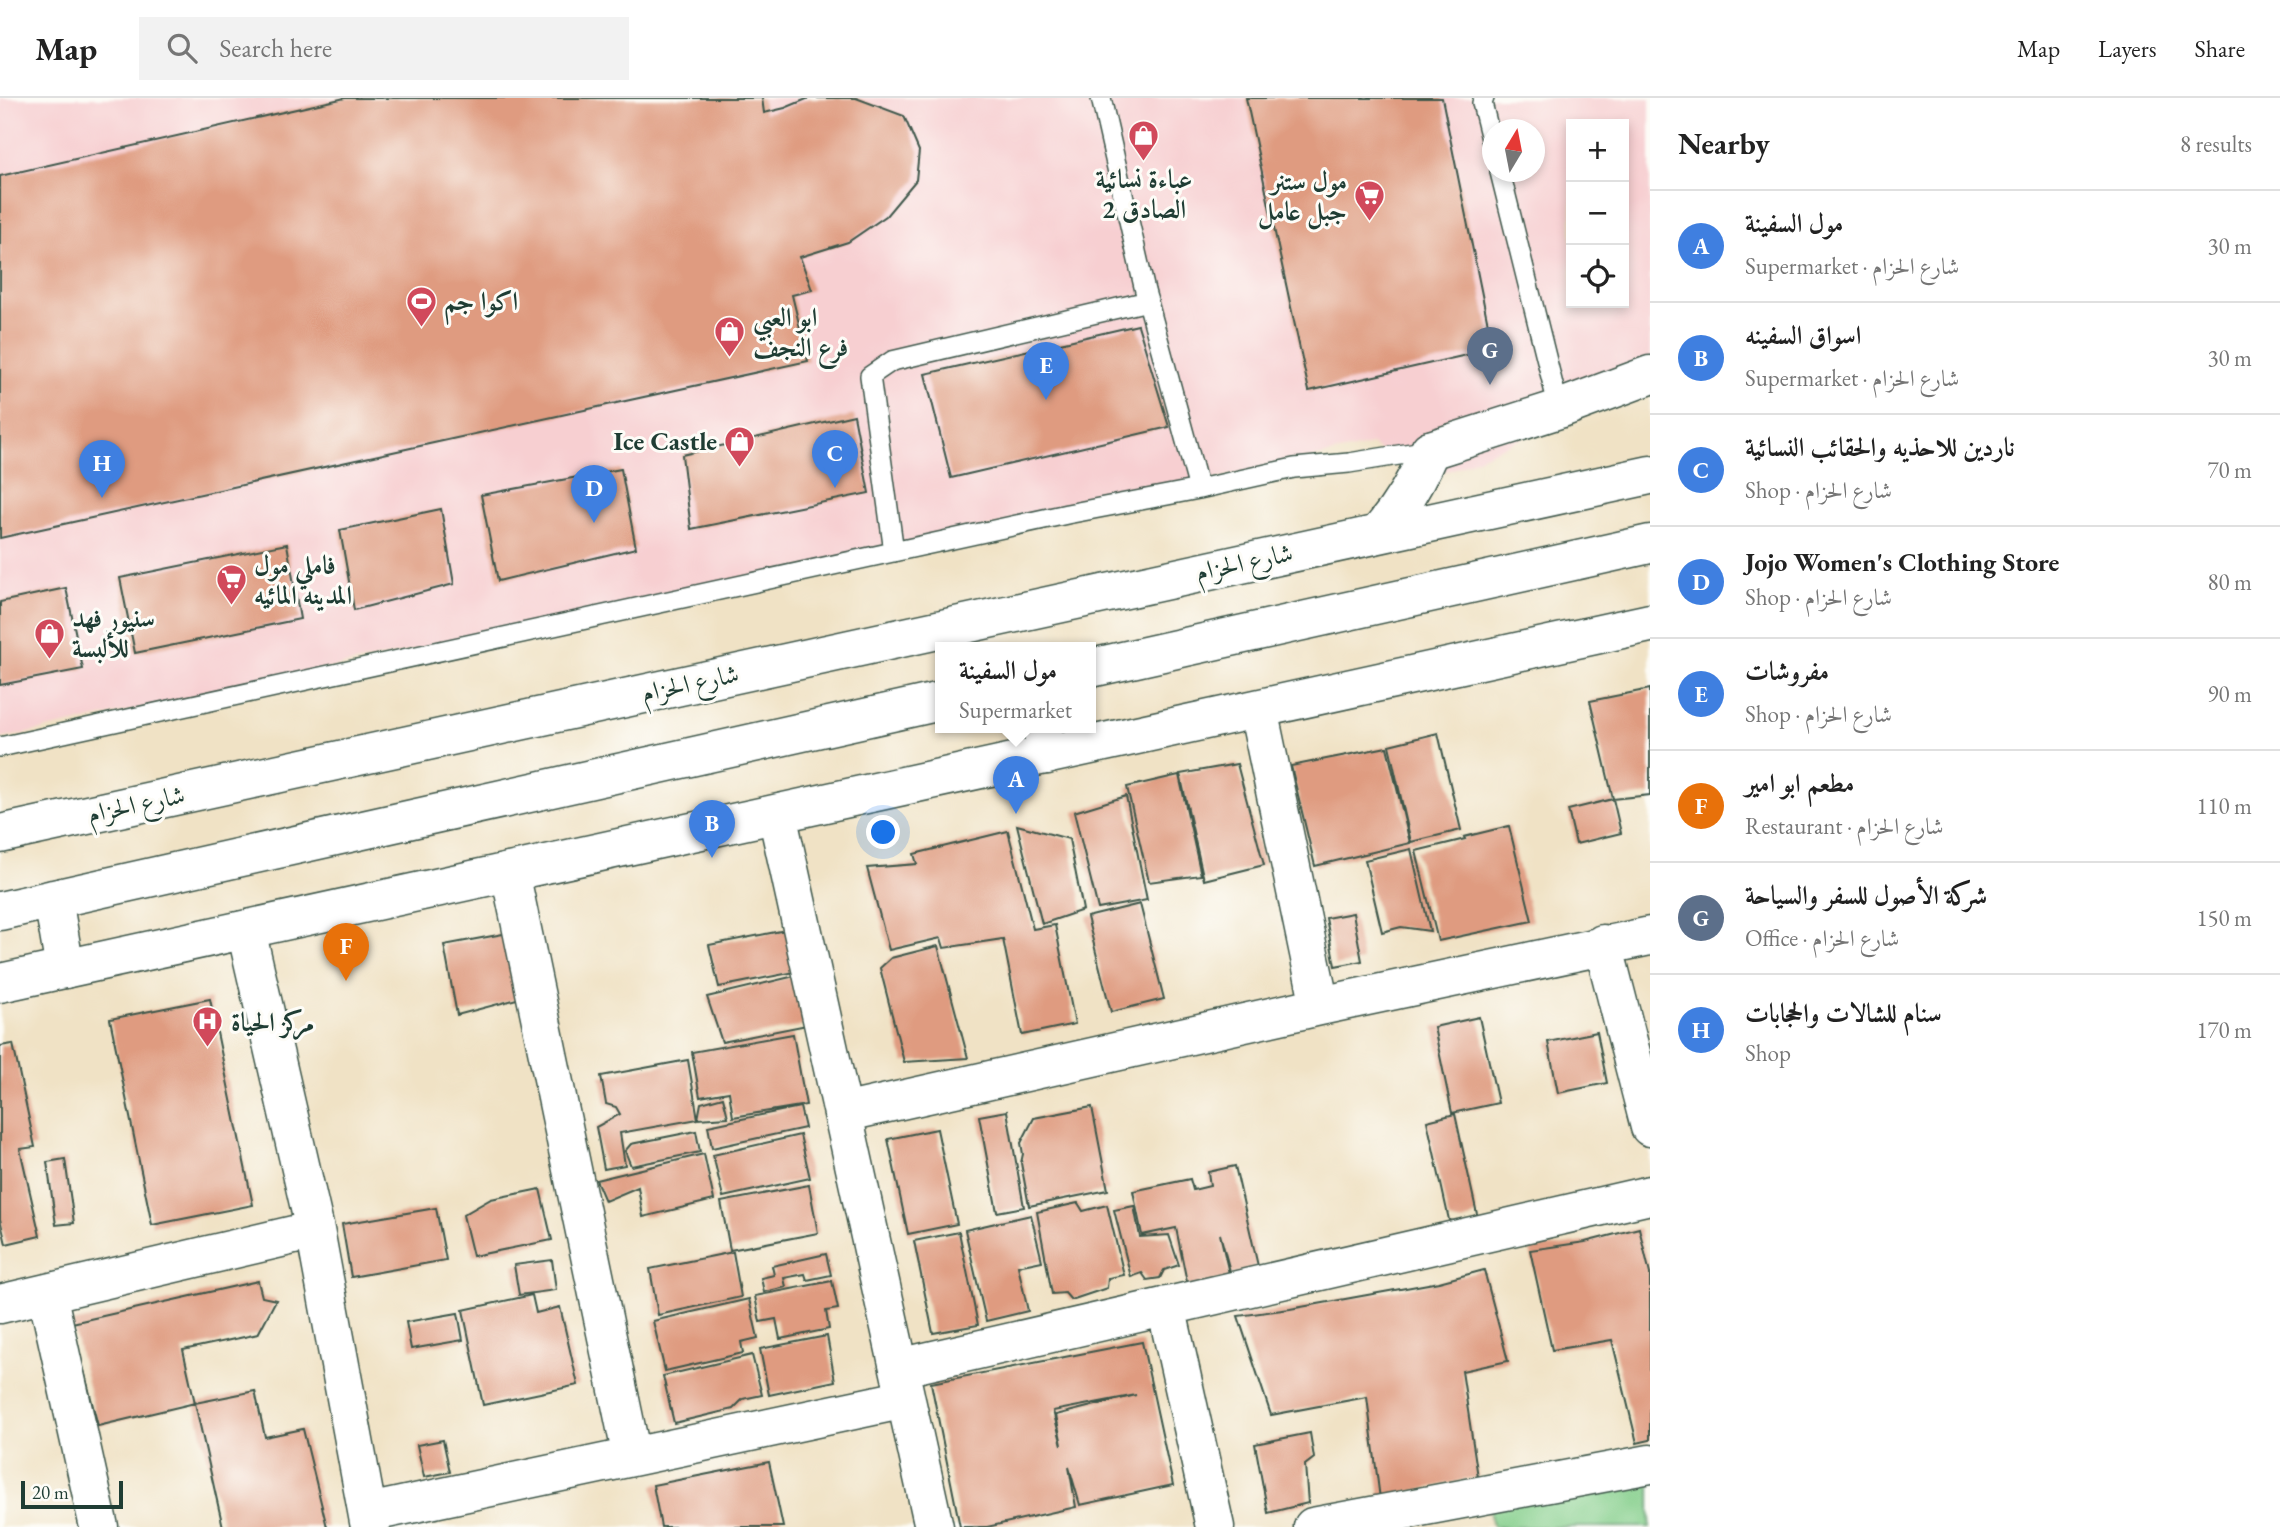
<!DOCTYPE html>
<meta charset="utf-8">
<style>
:root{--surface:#fff;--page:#f2f2f2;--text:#222;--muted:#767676;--line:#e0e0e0;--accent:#111827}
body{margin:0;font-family:"EB Garamond",Amiri,serif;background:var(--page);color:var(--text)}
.controls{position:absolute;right:21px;top:21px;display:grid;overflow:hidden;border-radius:0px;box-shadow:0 4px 10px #0003}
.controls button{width:63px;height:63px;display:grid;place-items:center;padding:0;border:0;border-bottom:2px solid var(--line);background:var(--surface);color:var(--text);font:35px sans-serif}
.compass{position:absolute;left:1482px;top:21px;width:63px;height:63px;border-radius:50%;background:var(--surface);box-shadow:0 4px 10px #0003;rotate:10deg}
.scale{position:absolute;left:21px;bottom:18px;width:102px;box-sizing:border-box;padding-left:7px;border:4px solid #1f3d34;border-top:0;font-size:19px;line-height:24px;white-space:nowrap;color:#1f3d34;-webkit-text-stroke:5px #fdfcf7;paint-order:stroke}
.you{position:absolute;left:884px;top:735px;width:24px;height:24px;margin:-18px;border:5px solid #fff;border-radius:50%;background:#1a73e8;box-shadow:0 0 0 10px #1a73e833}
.badge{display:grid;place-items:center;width:46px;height:46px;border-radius:50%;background:var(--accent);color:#fff;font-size:23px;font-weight:700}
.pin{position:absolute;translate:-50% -58px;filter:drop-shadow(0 2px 4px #0008)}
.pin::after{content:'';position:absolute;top:37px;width:24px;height:21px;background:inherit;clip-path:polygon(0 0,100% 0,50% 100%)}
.popup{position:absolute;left:935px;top:544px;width:161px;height:91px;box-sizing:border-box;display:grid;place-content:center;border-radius:0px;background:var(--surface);filter:drop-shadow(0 2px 5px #0005);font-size:23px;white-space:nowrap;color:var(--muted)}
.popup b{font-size:26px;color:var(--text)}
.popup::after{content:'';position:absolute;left:50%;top:100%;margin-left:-14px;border:14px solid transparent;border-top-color:var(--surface)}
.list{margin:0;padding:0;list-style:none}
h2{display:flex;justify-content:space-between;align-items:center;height:91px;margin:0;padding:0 28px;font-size:30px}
h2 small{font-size:23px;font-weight:400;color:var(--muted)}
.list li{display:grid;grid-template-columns:46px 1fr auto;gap:21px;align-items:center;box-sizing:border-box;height:112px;padding:0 28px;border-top:2px solid var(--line)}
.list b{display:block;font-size:26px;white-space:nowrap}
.list p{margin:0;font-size:23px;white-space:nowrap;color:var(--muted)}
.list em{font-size:23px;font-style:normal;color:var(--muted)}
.icon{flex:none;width:38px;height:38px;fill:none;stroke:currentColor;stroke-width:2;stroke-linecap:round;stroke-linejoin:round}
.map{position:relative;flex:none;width:1650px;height:1429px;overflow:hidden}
header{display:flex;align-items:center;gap:42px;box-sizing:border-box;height:98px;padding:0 35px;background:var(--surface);border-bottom:2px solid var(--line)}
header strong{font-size:33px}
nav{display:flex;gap:38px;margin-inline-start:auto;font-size:24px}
.search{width:490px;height:63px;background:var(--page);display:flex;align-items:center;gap:18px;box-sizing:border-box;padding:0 24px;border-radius:0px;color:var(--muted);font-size:26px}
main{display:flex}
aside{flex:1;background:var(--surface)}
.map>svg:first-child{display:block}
.built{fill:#f7cfd1;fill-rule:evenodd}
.green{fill:#85cf8c;stroke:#528660;stroke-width:2}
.building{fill:#df9b80;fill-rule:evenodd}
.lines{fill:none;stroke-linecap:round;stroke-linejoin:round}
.service-casing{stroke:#3e564a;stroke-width:22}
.minor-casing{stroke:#3e564a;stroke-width:41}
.tertiary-casing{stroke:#3e564a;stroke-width:41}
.secondary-casing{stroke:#3e564a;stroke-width:41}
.primary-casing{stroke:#3e564a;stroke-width:41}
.service{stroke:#fff;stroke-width:19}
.minor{stroke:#fff;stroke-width:38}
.tertiary{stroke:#fff;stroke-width:38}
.secondary{stroke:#fff;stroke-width:38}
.primary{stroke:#fff;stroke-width:38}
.labels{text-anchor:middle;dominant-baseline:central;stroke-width:6;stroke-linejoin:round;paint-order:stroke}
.poi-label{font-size:26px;font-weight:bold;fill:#1f3d34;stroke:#fdfcf7;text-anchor:start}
.street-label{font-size:26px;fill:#1f3d34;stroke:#fdfcf7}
</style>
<header>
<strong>Map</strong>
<div class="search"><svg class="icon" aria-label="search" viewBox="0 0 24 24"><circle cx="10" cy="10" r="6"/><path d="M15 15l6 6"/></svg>Search here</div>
<nav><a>Map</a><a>Layers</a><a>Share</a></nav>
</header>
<main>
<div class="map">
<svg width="1650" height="1429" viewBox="0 0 1650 1429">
<rect width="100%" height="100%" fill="#fdfcf7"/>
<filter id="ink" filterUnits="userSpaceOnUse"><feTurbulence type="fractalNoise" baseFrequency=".0143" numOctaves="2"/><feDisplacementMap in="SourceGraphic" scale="14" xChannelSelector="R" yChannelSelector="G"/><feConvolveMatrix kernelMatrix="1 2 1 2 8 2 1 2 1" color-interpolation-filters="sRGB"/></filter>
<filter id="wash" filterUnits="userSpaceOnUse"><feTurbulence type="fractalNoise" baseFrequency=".00686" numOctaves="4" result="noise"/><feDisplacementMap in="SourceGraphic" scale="28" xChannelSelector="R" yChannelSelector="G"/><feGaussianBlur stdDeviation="1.57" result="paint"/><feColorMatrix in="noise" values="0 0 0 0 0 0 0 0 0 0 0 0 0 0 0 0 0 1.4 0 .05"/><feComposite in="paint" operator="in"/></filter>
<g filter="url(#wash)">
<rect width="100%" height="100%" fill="#f0e2c5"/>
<path class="built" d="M 0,0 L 1650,0 L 1650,260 L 1578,315 L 1451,372 L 1418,379 L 1372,347 L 0,641 ZM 1571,26 L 1624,26 L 1624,205 L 1571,205 ZM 1492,32 L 1534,32 L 1534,74 L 1492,74 Z"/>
<path class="green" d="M 1650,1375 L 1650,1429 L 1493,1429 L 1488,1408 Z"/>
<g id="blocks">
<path class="building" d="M 345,0 L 762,0 L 764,15 L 785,10 L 809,0 L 856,0 L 904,18 L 919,53 L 916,82 L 886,118 L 848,144 L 800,159 L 812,192 L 792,197 L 808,263 L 0,440 L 0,78 Z
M 1246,0 L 1442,0 L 1493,251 L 1309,293 Z
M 1138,227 L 1169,329 L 951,380 L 925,276 Z
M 854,317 L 869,395 L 691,431 L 682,357 Z
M 621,371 L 636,450 L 498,483 L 481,397 Z
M 441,411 L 454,486 L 354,512 L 340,432 Z
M 287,446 L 300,521 L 135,555 L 120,480 Z
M 66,490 L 83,571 L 0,587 L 0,504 Z
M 1650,591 L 1650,697 L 1613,701 L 1590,603 Z
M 1438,635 L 1461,732 L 1411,744 L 1389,647 Z
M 1387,649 L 1410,745 L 1315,768 L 1291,668 Z
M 1237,666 L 1264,767 L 1204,782 L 1180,676 Z
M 1179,677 L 1201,777 L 1149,784 L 1127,689 Z
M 1126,698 L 1147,802 L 1098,811 L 1074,714 Z
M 1613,701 L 1621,735 L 1576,746 L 1568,712 Z
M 1017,727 L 1069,741 L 1083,812 L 1042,826 Z
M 1509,728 L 1532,823 L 1438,843 L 1416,753 L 1465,741 L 1464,739 Z
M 1008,733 L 1033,831 L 1055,827 L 1075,926 L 1022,937 L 1003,841 L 944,850 L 941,840 L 889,852 L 867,770 L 917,766 L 914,756 Z
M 1411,751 L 1430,833 L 1401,829 L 1382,834 L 1365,762 Z
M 1140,806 L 1164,901 L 1111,914 L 1087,819 Z
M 1353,815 L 1362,863 L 1335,868 L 1326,820 Z
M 791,831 L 800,873 L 719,889 L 709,847 Z
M 514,834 L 528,898 L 457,917 L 444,847 Z
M 938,848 L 968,960 L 904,964 L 880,870 L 891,860 Z
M 799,877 L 807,927 L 722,944 L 707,899 Z
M 210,901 L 253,1107 L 152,1127 L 110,921 Z
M 1479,919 L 1498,1005 L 1452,1015 L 1434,929 Z
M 1597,934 L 1607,985 L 1558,995 L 1548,944 Z
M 793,936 L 806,1007 L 733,1019 L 729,994 L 700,999 L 692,954 Z
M 13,946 L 35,1049 L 20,1051 L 40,1138 L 6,1146 L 0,1121 L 0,948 Z
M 688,962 L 698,1021 L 620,1035 L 625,1067 L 604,1071 L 596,1029 L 620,1016 L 616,1009 L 606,1006 L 601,978 Z
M 723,999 L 728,1019 L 698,1021 L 701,1005 Z
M 800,1009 L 805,1030 L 712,1050 L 708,1028 Z
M 1092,1009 L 1108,1092 L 1029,1108 L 1021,1065 L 1023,1056 L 1021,1045 L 1034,1020 Z
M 1007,1013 L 1024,1109 L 997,1114 L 979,1018 Z
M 1455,1016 L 1477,1116 L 1462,1125 L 1449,1122 L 1427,1023 Z
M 937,1031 L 957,1126 L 908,1136 L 888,1041 Z
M 696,1033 L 700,1054 L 631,1068 L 625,1053 L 631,1046 Z
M 800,1037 L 810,1080 L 723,1099 L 713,1057 Z
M 704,1056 L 714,1102 L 643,1119 L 638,1089 L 605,1103 L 596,1082 Z
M 65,1061 L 74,1125 L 56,1127 L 47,1064 Z
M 1235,1068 L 1258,1168 L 1231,1177 L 1220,1136 L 1230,1180 L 1188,1189 L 1176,1130 L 1142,1137 L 1133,1093 L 1190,1081 L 1193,1092 L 1210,1088 L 1208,1074 Z
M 809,1087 L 818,1135 L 730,1152 L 721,1104 Z
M 540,1091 L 552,1142 L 473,1158 L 463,1117 L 491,1101 Z
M 1078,1105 L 1083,1113 L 1107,1107 L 1124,1177 L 1108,1180 L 1107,1190 L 1071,1202 L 1065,1195 L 1052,1196 L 1037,1114 Z
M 1134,1108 L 1140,1139 L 1169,1137 L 1179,1167 L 1164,1172 L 1160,1180 L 1147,1182 L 1142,1175 L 1131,1179 L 1114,1112 Z
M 436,1110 L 446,1162 L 351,1179 L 342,1126 Z
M 1031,1117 L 1042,1163 L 1018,1168 L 1028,1213 L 986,1223 L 965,1132 Z
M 1639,1130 L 1650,1176 L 1650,1342 L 1637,1345 L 1612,1242 L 1552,1252 L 1530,1152 L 1585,1144 Z
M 959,1134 L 978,1227 L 933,1235 L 914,1143 Z
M 733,1154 L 741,1199 L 658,1217 L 650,1171 Z
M 826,1156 L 831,1177 L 807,1182 L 805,1176 L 784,1180 L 786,1189 L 764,1194 L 761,1180 L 774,1177 L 772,1168 Z
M 552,1162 L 556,1192 L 519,1197 L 514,1167 Z
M 1484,1172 L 1508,1263 L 1462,1273 L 1478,1379 L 1380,1401 L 1367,1299 L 1271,1317 L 1238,1218 L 1290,1211 L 1439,1184 Z
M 258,1183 L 262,1199 L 276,1202 L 258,1236 L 183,1252 L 195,1305 L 98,1328 L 72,1225 Z
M 832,1183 L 838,1211 L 826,1213 L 829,1231 L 780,1241 L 776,1221 L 760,1224 L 755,1198 Z
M 532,1197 L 536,1215 L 560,1209 L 578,1287 L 483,1307 L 463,1212 Z
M 749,1201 L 758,1240 L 741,1244 L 743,1255 L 665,1273 L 653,1223 Z
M 458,1215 L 463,1242 L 411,1251 L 406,1224 Z
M 827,1238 L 835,1283 L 769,1297 L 760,1251 Z
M 1142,1244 L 1173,1387 L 1080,1407 L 1069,1369 L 1076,1409 L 987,1429 L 960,1429 L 931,1285 ZM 1136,1297 L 1056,1317 L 1062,1347 L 1053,1313 Z
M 752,1257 L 762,1297 L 743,1301 L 733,1311 L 674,1325 L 663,1278 Z
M 255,1293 L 265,1339 L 303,1331 L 327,1429 L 223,1429 L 195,1305 Z
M 1310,1335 L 1314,1360 L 1305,1367 L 1308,1405 L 1268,1415 L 1255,1346 Z
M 443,1342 L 450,1374 L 424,1379 L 417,1347 Z
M 769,1364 L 783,1429 L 661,1429 L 653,1387 Z"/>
</g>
</g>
<g filter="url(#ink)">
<use href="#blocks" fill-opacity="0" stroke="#3e564a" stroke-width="2"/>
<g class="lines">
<defs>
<path id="service" d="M 1101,0 L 1145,193 L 1199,391
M 1484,0 L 1482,5 L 1492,45
M 1500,74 L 1559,311
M 894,454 L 870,278 L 892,263 L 1148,203
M 0,649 L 1067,416 L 1199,391 L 1294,370 L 1349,365 L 1430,352"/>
<path id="minor" d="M 1258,611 L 1320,908
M 777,716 L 934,1429
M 510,774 L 632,1359
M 246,832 L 315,1132 L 370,1429
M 1603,846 L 1650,1029
M 843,1015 L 1320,908 L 1650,838
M 47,1195 L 99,1429
M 0,1206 L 315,1132
M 1166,1208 L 1215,1429
M 899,1270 L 1650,1097
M 368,1415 L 906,1301
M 1313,1429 L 1650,1366"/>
<path id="tertiary" d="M 1430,352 L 1559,311 L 1650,277"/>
<path id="secondary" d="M 0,885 L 1650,525"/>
<path id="primary" d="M 1380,434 C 1401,409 1417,383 1430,352
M 1091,570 L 1650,446
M 1042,630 L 1047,657
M 0,736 L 1650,377
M 53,801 L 65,871
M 0,813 L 941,603"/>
</defs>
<use href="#service" class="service-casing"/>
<use href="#minor" class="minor-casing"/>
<use href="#tertiary" class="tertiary-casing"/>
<use href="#secondary" class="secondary-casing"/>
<use href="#primary" class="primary-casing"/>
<use href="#service" class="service"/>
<use href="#minor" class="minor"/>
<use href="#tertiary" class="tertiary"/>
<use href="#secondary" class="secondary"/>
<use href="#primary" class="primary"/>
</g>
</g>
<defs>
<symbol id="shop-pin" viewBox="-11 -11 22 30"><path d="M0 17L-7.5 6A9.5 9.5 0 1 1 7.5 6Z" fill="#d1495b" stroke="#fdfcf7"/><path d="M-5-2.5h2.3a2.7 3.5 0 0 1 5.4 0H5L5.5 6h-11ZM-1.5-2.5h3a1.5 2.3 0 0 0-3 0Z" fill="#fff"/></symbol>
<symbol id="supermarket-pin" viewBox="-11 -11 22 30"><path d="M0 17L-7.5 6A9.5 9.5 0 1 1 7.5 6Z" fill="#d1495b" stroke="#fdfcf7"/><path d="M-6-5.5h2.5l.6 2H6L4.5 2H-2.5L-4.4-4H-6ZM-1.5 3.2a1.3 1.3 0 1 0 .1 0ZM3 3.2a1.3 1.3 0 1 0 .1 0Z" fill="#fff"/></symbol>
<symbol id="stadium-pin" viewBox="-11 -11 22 30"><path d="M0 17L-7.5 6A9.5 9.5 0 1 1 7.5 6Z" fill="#d1495b" stroke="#fdfcf7"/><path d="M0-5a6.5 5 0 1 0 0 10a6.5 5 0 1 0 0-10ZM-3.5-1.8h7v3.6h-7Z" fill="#fff"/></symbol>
<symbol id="hospital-pin" viewBox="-11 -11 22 30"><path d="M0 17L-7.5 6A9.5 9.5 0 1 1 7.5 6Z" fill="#d1495b" stroke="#fdfcf7"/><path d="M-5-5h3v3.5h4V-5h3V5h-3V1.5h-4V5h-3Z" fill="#fff"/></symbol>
</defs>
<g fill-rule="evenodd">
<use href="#shop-pin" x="1126" y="20" width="35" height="47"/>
<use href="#supermarket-pin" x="1352" y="80" width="35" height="47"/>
<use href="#stadium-pin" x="404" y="186" width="35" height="47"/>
<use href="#shop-pin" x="712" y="216" width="35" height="47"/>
<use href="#shop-pin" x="722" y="326" width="35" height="47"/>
<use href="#supermarket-pin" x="214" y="464" width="35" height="47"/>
<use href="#shop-pin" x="32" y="518" width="35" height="47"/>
<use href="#hospital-pin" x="190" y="906" width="35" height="47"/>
</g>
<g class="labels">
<g class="poi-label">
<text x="1144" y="81" text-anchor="middle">عباءة نسائية<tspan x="1144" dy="30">الصادق 2</tspan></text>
<text x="1347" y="83" text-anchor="end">مول ستنر<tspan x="1347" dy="30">جبل عامل</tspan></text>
<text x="444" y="203">اكوا جم</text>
<text x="753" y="219">ابو العبي<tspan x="753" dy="30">فرع النجف</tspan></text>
<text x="717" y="343" text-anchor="end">Ice Castle</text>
<text x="254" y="467">فاملي مول<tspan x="254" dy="30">المدينه المائيه</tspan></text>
<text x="72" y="520">سنيور فهد<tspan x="72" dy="30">للألبسة</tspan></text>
<text x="231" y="924">مركز الحياة</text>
</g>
<g class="street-label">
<text transform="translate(1244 464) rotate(-12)">شارع الحزام</text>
<text transform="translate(690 585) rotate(-12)">شارع الحزام</text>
<text transform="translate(136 706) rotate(-12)">شارع الحزام</text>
</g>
</g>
</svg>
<div class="controls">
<button>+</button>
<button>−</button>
<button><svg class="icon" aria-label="locate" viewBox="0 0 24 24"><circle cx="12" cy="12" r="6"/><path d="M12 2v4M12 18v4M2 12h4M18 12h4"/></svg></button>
</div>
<svg class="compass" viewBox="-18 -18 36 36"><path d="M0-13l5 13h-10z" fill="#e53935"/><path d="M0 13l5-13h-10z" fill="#767676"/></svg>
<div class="scale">20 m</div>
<div class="you"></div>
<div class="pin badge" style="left:1016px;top:716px;background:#3f7fe0">A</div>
<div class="popup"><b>مول السفينة</b>Supermarket</div>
<div class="pin badge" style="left:712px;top:760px;background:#3f7fe0">B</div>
<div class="pin badge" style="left:835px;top:390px;background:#3f7fe0">C</div>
<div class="pin badge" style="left:594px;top:425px;background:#3f7fe0">D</div>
<div class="pin badge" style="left:1046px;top:302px;background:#3f7fe0">E</div>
<div class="pin badge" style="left:346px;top:883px;background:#e8710a">F</div>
<div class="pin badge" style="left:1490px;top:287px;background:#5c6f8a">G</div>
<div class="pin badge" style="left:102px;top:400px;background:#3f7fe0">H</div>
</div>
<aside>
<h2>Nearby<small>8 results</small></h2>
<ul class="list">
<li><span class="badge" style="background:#3f7fe0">A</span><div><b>مول السفينة</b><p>Supermarket · شارع الحزام</p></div><em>30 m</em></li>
<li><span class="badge" style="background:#3f7fe0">B</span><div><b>اسواق السفينه</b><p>Supermarket · شارع الحزام</p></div><em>30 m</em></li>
<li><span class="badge" style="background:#3f7fe0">C</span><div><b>ناردين للاحذيه والحقائب النسائية</b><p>Shop · شارع الحزام</p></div><em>70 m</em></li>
<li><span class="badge" style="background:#3f7fe0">D</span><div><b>Jojo Women's Clothing Store</b><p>Shop · شارع الحزام</p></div><em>80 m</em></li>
<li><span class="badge" style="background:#3f7fe0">E</span><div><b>مفروشات</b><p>Shop · شارع الحزام</p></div><em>90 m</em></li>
<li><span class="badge" style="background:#e8710a">F</span><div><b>مطعم ابو امير</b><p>Restaurant · شارع الحزام</p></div><em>110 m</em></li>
<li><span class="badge" style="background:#5c6f8a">G</span><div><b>شركة الأصول للسفر والسياحة</b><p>Office · شارع الحزام</p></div><em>150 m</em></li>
<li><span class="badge" style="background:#3f7fe0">H</span><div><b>سنام للشالات والحجابات</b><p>Shop</p></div><em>170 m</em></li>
</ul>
</aside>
</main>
